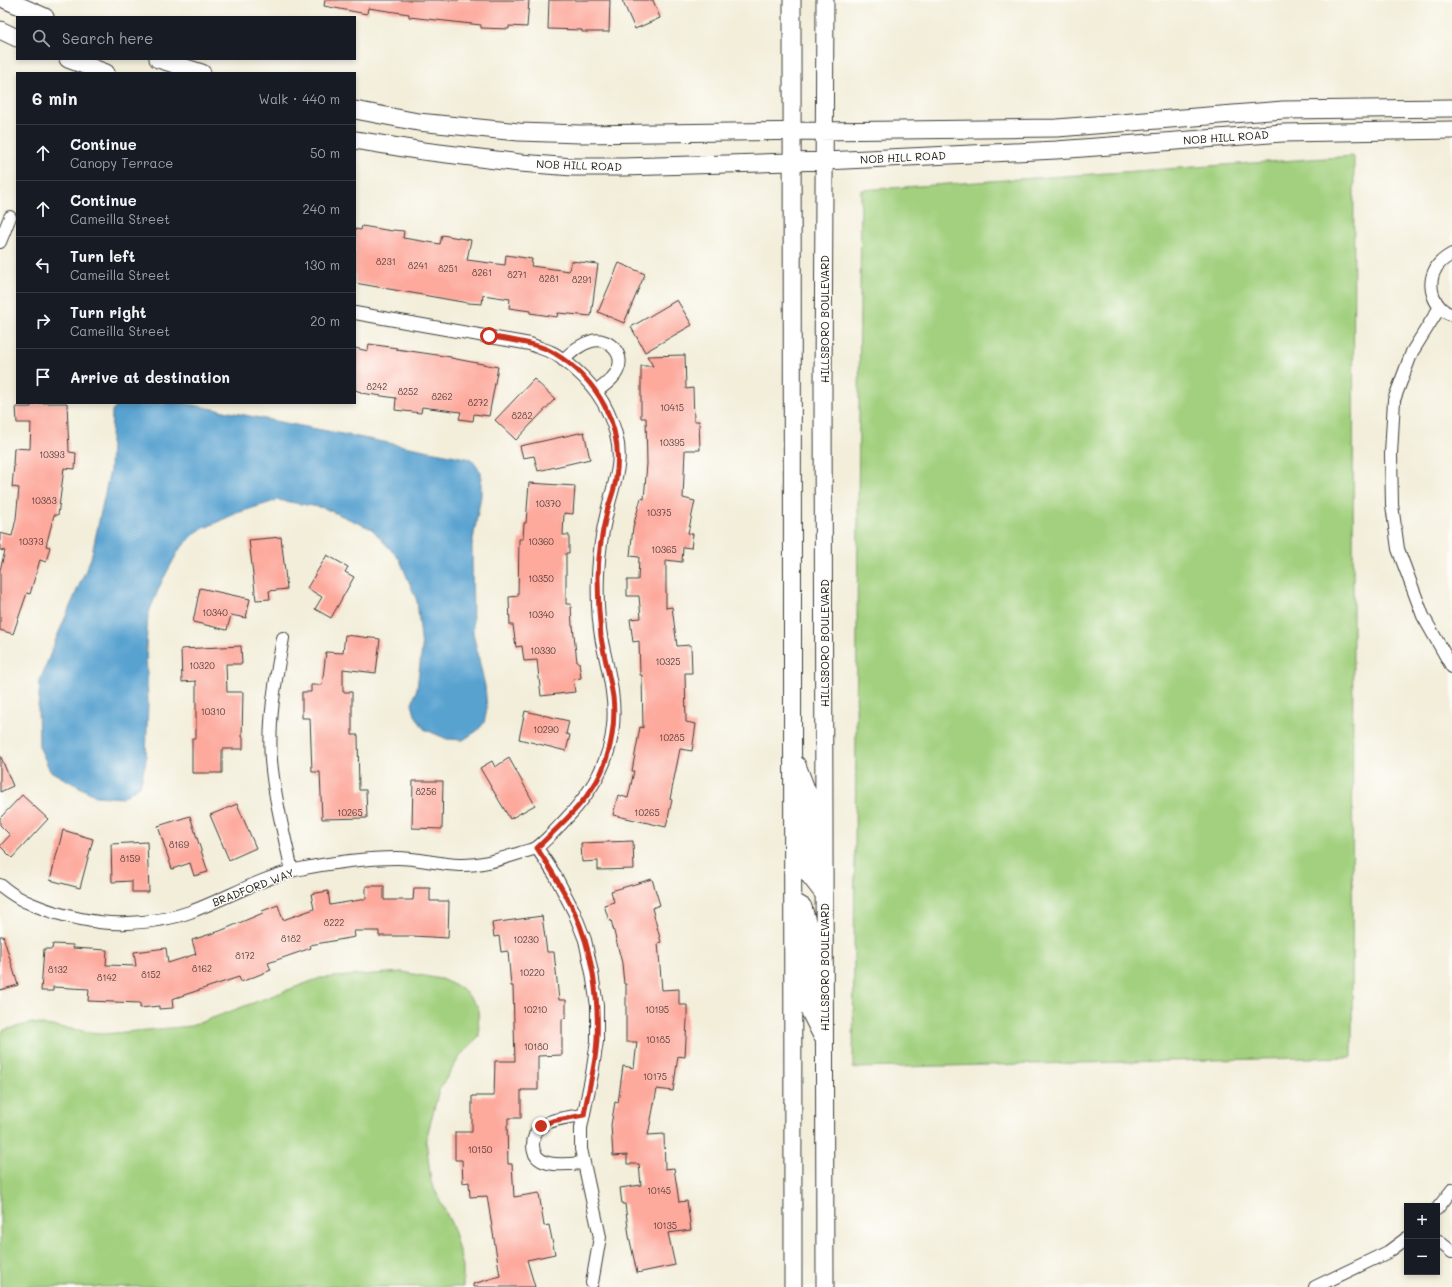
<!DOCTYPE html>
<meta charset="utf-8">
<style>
:root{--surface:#171b24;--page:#242831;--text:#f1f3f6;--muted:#9ea1a6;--line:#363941}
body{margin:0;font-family:Mali,sans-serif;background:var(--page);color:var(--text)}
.controls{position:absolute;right:12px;bottom:12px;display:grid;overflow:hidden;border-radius:0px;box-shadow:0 2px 6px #0003}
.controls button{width:36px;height:36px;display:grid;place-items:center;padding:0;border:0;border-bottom:1px solid var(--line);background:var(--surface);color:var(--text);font:20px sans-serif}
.stop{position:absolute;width:12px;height:12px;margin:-9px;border:3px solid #c8321e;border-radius:50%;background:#fff}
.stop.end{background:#c8321e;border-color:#fff;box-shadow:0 1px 4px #0008}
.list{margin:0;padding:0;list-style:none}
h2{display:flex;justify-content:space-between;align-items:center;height:52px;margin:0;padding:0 16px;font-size:17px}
h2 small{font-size:13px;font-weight:400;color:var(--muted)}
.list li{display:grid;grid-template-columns:26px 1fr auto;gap:12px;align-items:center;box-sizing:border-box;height:56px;padding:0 16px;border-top:1px solid var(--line)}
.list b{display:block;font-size:15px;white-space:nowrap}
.list p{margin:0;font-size:13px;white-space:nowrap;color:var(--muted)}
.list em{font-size:13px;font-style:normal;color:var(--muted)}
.icon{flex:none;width:22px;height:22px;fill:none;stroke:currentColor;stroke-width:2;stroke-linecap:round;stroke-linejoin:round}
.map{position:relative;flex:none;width:1452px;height:1287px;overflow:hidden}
.search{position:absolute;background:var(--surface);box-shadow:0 2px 6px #0003;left:16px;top:16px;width:340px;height:44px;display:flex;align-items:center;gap:10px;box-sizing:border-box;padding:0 14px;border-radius:0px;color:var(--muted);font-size:15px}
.panel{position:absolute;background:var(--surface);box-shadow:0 2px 6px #0003;left:16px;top:72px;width:340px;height:332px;border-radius:0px}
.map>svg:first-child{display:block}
.green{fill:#a2d07e;stroke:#5f764d}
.water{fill:#59a2d0;stroke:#3a5f76}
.building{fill:#fda99c}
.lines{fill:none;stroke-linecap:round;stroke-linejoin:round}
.street-casing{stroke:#3c3c38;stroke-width:14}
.secondary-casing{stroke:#3c3c38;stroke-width:19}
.street{stroke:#fff;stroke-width:12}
.secondary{stroke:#fff;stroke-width:17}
.route{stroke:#c8321e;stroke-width:5}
.labels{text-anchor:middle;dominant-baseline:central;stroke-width:3;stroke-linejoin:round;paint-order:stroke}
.number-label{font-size:9px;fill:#543f3c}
.street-label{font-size:11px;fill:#1c1c1c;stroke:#fdfcf7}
</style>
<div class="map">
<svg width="1452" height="1287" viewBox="0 0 1452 1287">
<rect width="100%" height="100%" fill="#fdfcf7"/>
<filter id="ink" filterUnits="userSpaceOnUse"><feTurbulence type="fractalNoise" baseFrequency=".025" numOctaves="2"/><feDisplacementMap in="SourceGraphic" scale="8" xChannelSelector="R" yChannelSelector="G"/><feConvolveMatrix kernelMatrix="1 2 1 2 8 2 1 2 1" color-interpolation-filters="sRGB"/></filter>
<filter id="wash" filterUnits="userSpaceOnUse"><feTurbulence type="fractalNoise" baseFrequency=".012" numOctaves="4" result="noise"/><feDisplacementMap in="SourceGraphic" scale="16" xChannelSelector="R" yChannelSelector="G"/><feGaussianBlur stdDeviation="0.9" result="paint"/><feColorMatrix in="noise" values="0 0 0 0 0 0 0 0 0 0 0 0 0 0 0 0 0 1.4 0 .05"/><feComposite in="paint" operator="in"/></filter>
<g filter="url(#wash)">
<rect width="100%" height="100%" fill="#f3eeda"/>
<path class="green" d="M 1354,156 L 1352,1057 L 853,1068 L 861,190 Z
M 402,972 L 441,979 L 463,989 L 478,1007 L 479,1036 L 461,1055 L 439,1090 L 426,1140 L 431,1182 L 452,1225 L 463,1266 L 463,1287 L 0,1287 L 0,1035 L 4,1030 L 32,1023 L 104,1034 L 191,1026 L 320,978 Z"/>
<path class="water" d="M 119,403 L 183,403 L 471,459 L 481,472 L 481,496 L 472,545 L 473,633 L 485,686 L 487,708 L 484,723 L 477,731 L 463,740 L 447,739 L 424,729 L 415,715 L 412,704 L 417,688 L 422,648 L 417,601 L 400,560 L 372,529 L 324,508 L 278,500 L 237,513 L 198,531 L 179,550 L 162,581 L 148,614 L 146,648 L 148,702 L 146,760 L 140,786 L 122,798 L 96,796 L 50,771 L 39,746 L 38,708 L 40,681 L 56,639 L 91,558 L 110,470 L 112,411 Z"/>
<g id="blocks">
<path class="building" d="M 325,0 L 529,0 L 527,27 L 509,26 L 509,29 L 481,28 L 481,25 L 409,17 L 409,14 L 368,8 L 367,14 L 324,6 Z
M 549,0 L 610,0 L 609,32 L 582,32 L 582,30 L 548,29 Z
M 622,0 L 653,0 L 660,18 L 635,29 Z
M 362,226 L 392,231 L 393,230 L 404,231 L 403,238 L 440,244 L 442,235 L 471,240 L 467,260 L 505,265 L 506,255 L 532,259 L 531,266 L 569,271 L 571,261 L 598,264 L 591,316 L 558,313 L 557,317 L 530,313 L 530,311 L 509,308 L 510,299 L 483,295 L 482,304 L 468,303 L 355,283 L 355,229 L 361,230 Z
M 619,263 L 645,274 L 624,323 L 598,312 Z
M 677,300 L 692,325 L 645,352 L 631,327 Z
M 369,344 L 397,348 L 396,349 L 451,357 L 451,358 L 498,367 L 489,416 L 474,414 L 473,421 L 459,419 L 461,412 L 422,407 L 421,413 L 395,410 L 396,398 L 361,393 L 361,392 L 355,390 L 355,348 L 368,351 Z
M 685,355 L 686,389 L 693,388 L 694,421 L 699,421 L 700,450 L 685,450 L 683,498 L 695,501 L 688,533 L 693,534 L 691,548 L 683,547 L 682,562 L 666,560 L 666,608 L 672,607 L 677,646 L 691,645 L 692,673 L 685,673 L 686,722 L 696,724 L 692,751 L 680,749 L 670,799 L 672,800 L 666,827 L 613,815 L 618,795 L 628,798 L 634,771 L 632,771 L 640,727 L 643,728 L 642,675 L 640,675 L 639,641 L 633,642 L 630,619 L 641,618 L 639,596 L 627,596 L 627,580 L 638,580 L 639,557 L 630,556 L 633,527 L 641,498 L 644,499 L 647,464 L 646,418 L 641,418 L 641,366 L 653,366 L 647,356 Z
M 534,379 L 555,399 L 516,440 L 495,420 Z
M 31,403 L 67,403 L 69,452 L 76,453 L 75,469 L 64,468 L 58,515 L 54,515 L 46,546 L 50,547 L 46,562 L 40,560 L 30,594 L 27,593 L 13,634 L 0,630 L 0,570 L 5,551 L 0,550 L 0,533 L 12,536 L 16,519 L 19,488 L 12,487 L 14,465 L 13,465 L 14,448 L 30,449 L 31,423 L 17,423 L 16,407 L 31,407 Z
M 584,432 L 590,459 L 538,471 L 534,456 L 523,458 L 520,446 Z
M 529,483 L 575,486 L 573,514 L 564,513 L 563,535 L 569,535 L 569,553 L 566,553 L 566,604 L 571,604 L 572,626 L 573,626 L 577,662 L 579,662 L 581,678 L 573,679 L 575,692 L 541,696 L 537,660 L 524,661 L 522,646 L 516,647 L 513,625 L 510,625 L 509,597 L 518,596 L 519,539 L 523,539 L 524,523 L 526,523 Z
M 281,537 L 287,589 L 269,591 L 270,599 L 256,600 L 249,540 Z
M 327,555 L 348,567 L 345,572 L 354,577 L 331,618 L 315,609 L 322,597 L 307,588 Z
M 200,588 L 250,599 L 246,618 L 231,615 L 227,630 L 193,622 Z
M 345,635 L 380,639 L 376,673 L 343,669 L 343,692 L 352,692 L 352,735 L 358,735 L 359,790 L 366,790 L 367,818 L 322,819 L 320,772 L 312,772 L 310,718 L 302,718 L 302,692 L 311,692 L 311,685 L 322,685 L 326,652 L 343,653 Z
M 241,646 L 242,664 L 226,664 L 227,692 L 243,692 L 242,737 L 243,737 L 243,749 L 222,749 L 222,773 L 192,773 L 192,738 L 196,738 L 196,681 L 182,682 L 181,649 Z
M 525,711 L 569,721 L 566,734 L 570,735 L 566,751 L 519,739 Z
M 0,755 L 13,786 L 0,792 Z
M 509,758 L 535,805 L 510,819 L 480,768 L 492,761 L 495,767 Z
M 413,781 L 443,781 L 442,829 L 412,828 Z
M 22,795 L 48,819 L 12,858 L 0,846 L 10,835 L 0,825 L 0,818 Z
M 237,804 L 256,848 L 229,860 L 210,815 Z
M 190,816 L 208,872 L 194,876 L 190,863 L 172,869 L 158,826 Z
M 63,830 L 93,839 L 80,888 L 50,880 Z
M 633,841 L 634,869 L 598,870 L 598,861 L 582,862 L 581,843 Z
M 147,842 L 149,892 L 132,892 L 132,881 L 112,882 L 111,844 Z
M 652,879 L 660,905 L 652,908 L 661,942 L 658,943 L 662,990 L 679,989 L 679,1005 L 687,1005 L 687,1020 L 685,1057 L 678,1056 L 673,1091 L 657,1089 L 648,1135 L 664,1134 L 665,1169 L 674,1168 L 679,1202 L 687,1201 L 691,1230 L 668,1233 L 675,1265 L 637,1273 L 629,1236 L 625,1204 L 622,1204 L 620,1188 L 641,1185 L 639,1164 L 627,1164 L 627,1155 L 613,1156 L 611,1125 L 615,1102 L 618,1103 L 623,1066 L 634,1068 L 637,1042 L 626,1042 L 626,984 L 624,984 L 622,963 L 611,920 L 609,921 L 604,905 L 614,902 L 611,891 Z
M 366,886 L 384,886 L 384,900 L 413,900 L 414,888 L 430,888 L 430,901 L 449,901 L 448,938 L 413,936 L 379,936 L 379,931 L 354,931 L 355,937 L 310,945 L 311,948 L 268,963 L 271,970 L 241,982 L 239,977 L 172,999 L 173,1008 L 159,1009 L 159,1006 L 140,1008 L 140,1003 L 88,1001 L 89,989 L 53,987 L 53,991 L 41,991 L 44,949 L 52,949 L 53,944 L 73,945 L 73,948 L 107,950 L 106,965 L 136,966 L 134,952 L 166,948 L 168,963 L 196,954 L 192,940 L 220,931 L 263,913 L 262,911 L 278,905 L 283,920 L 314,909 L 311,894 L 328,891 L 330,905 L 366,899 Z
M 542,916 L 547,952 L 554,952 L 559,1000 L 566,1000 L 566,1018 L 562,1019 L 562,1055 L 538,1056 L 538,1090 L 521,1090 L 521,1118 L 508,1118 L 508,1125 L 507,1125 L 508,1164 L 512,1164 L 514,1197 L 539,1193 L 544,1226 L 549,1225 L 555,1254 L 527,1260 L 535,1287 L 473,1287 L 473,1284 L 500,1276 L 487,1196 L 470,1197 L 469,1182 L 463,1183 L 462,1160 L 455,1160 L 455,1132 L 472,1132 L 472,1096 L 494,1096 L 495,1061 L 515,1061 L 513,986 L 511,986 L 508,951 L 501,952 L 499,936 L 494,937 L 492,923 Z
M 0,936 L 3,936 L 18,985 L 0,990 Z"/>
</g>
</g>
<g filter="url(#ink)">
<use href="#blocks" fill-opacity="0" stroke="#3c3c38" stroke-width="1"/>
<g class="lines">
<defs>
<path id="street" d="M 0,242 L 10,217
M 1452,254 C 1445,258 1439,262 1436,268 C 1426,285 1433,308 1452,315
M 1440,307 L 1412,352 L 1394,400 L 1391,454 L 1392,505 L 1398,549 L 1423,616 L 1452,667
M 563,360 C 572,352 580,344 592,341 C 607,337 625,353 618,369 C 615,378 605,385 597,391
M 283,638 C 276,678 268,719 271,760 C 274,797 284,834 292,871
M 537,848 L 555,875 L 574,912 L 585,940 L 592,973 L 597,1006 L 597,1041 L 592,1074 L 581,1128 L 581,1149 L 600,1237 L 592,1283
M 0,885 C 10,893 22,901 34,905 C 60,916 100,925 128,923 C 149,922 171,919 190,912 C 225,899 259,879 295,870 C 329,863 363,858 397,858 C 418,858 438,864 459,865 C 479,866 501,859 520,853 C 525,851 532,850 536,848 C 544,843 558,827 565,820 C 590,794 610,763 613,726 C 616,698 608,670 602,642 C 598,620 597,596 598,574 C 599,553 602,532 607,512 C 613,484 624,464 616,434 C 607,402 591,381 565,361 C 561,358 556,354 551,352 C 544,349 537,347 530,344 L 355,313
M 584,1115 C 571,1117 553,1118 542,1126 C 536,1130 533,1138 533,1145 C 533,1170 567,1164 584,1163
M 1437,1209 L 1452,1190
M 1437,1240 L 1452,1252
M 1315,1287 L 1388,1252 L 1407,1238"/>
<path id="secondary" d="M 6,0 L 45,17
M 792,0 L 793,1287
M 0,30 L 17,38
M 68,59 L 106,73
M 158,59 L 202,73
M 355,110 L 418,122 L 519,132 L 580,134 L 1057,128 L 1283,110 L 1452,108
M 355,140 L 423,151 L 520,163 L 573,167 L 623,167 L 825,161 L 1056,150 L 1283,133 L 1452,130
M 797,765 L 808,794 L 809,875 L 823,893
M 793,901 L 803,907 L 809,929 L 809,1010 L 822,1036
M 825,1287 L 823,386 L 825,0"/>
</defs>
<use href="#street" class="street-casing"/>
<use href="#secondary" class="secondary-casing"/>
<use href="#street" class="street"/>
<use href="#secondary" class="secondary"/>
</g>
</g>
<g class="lines" filter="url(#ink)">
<path class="route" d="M 489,336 C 508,340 538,343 554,353 C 599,380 624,427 616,478 C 615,489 610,500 607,511 C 602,532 598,556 598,578 C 598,598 599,617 601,637 C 604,657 610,677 613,697 C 616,722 611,750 601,773 C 588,801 559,826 537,848 C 550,868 563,889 574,911 C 592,950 599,997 597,1039 C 596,1065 588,1090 584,1115 L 552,1121 L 541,1126"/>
</g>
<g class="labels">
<g class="number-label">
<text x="386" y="261">8231</text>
<text x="418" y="265">8241</text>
<text x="448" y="268">8251</text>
<text x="482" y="272">8261</text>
<text x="517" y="274">8271</text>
<text x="549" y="278">8281</text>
<text x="582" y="279">8291</text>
<text x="377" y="386">8242</text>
<text x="408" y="391">8252</text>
<text x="442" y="396">8262</text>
<text x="478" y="402">8272</text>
<text x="672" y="407">10415</text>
<text x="522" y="415">8282</text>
<text x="672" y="442">10395</text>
<text x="52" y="454">10393</text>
<text x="44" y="500">10383</text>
<text x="548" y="503">10370</text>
<text x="659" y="512">10375</text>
<text x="31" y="541">10373</text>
<text x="541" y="541">10360</text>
<text x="664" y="549">10365</text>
<text x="541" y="578">10350</text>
<text x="215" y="612">10340</text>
<text x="541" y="614">10340</text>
<text x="543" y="650">10330</text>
<text x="668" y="661">10325</text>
<text x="202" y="665">10320</text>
<text x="213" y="711">10310</text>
<text x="546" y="729">10290</text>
<text x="672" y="737">10285</text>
<text x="426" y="791">8256</text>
<text x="350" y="812">10265</text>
<text x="647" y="812">10265</text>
<text x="179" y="844">8169</text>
<text x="130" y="858">8159</text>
<text x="334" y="922">8222</text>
<text x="291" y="938">8182</text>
<text x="526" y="939">10230</text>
<text x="245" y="955">8172</text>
<text x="202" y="968">8162</text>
<text x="58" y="969">8132</text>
<text x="532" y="972">10220</text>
<text x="151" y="974">8152</text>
<text x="107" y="977">8142</text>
<text x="535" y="1009">10210</text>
<text x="657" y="1009">10195</text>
<text x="658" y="1039">10185</text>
<text x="536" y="1046">10180</text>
<text x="655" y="1076">10175</text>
<text x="480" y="1149">10150</text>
<text x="659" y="1190">10145</text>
<text x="665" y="1225">10135</text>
</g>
<g class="street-label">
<text transform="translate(1226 137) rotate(-4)">NOB HILL ROAD</text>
<text transform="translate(903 157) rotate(-3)">NOB HILL ROAD</text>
<text transform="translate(579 165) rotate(2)">NOB HILL ROAD</text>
<text transform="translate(824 319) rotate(-90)">HILLSBORO BOULEVARD</text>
<text transform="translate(824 643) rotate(-90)">HILLSBORO BOULEVARD</text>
<text transform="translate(253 887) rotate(-21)">BRADFORD WAY</text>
<text transform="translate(824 967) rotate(-90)">HILLSBORO BOULEVARD</text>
</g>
</g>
</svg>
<div class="controls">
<button>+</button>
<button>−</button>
</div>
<div class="stop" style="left:489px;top:336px"></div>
<div class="stop end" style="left:541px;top:1126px"></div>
<div class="search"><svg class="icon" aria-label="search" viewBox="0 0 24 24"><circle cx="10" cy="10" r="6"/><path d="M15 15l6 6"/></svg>Search here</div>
<section class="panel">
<h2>6 min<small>Walk · 440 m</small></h2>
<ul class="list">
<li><svg class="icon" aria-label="ahead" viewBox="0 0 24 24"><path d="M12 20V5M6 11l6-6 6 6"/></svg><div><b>Continue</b><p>Canopy Terrace</p></div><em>50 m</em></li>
<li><svg class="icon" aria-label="ahead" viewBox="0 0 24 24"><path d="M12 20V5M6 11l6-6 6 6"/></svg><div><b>Continue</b><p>Cameilla Street</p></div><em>240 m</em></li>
<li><svg class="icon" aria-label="left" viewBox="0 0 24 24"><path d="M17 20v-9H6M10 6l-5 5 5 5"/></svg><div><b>Turn left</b><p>Cameilla Street</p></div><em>130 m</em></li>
<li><svg class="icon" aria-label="right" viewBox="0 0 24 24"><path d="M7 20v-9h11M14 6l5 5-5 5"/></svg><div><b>Turn right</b><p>Cameilla Street</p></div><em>20 m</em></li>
<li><svg class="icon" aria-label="arrive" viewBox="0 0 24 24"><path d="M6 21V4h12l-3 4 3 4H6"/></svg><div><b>Arrive at destination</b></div></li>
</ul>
</section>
</div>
